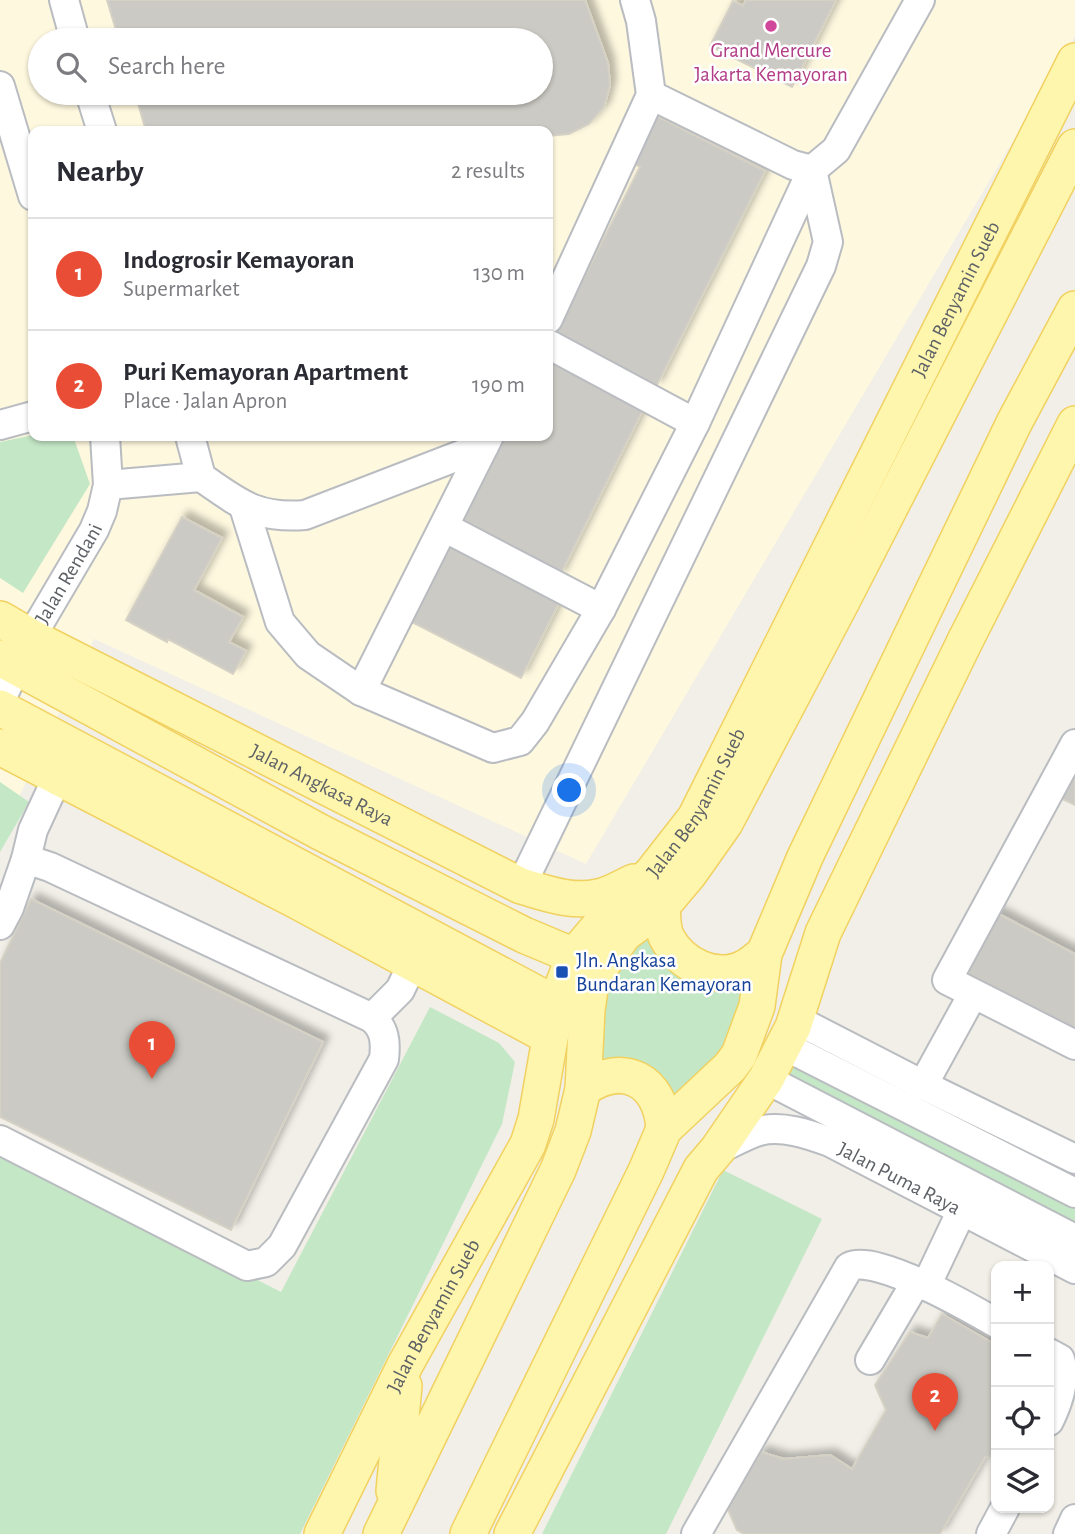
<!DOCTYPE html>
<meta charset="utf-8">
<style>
:root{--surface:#fff;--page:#f2f2f3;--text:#2b2b33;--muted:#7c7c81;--line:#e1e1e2;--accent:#e94d35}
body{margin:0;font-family:"Alegreya Sans",sans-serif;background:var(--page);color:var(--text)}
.controls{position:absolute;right:21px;bottom:21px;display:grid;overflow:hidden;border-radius:14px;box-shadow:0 2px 5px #0004}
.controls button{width:63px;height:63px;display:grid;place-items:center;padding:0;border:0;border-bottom:2px solid var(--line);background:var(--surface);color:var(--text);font:35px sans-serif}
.you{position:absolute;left:570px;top:791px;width:24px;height:24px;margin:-18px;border:5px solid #fff;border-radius:50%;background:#1a73e8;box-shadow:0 0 0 10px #1a73e833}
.badge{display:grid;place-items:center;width:46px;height:46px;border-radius:50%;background:var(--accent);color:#fff;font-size:23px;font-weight:700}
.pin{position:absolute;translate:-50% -58px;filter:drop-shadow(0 2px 4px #0008)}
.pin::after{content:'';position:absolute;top:37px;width:24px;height:21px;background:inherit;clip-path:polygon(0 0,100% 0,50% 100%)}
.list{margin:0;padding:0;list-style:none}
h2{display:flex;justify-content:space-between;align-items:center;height:91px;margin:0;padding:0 28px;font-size:30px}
h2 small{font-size:23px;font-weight:400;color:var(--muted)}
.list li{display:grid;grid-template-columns:46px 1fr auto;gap:21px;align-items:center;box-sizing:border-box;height:112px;padding:0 28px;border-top:2px solid var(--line)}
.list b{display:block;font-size:26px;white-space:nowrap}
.list p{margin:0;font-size:23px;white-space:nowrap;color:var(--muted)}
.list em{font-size:23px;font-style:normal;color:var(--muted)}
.icon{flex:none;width:38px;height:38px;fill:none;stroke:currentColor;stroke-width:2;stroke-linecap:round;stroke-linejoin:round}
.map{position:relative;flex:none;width:1075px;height:1534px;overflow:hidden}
.search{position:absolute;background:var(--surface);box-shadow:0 2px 5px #0004;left:28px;top:28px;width:525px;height:77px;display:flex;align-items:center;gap:18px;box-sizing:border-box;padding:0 24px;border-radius:38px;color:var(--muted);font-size:26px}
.panel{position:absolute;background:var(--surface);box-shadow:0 2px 5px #0004;left:28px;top:126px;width:525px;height:315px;border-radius:14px}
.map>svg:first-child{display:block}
.commercial{fill:#fef8df;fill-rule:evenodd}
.green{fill:#c4e7c6}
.building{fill:#cccac4;stroke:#d5d1c5;stroke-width:2;filter:url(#shadow)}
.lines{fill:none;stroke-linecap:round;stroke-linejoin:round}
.minor-casing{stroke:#b9bcc0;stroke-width:32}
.major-casing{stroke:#f1d160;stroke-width:38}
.minor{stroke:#fff;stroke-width:28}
.major{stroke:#fff6ae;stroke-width:35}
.hotel-dot{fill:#d1479c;stroke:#fff;stroke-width:2.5}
.transit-dot{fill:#1a4fb4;stroke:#fff;stroke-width:2.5}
.labels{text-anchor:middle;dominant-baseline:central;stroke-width:5;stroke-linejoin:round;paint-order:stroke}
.hotel-label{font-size:21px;fill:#b23c85;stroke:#fff}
.street-label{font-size:21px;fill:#5e6267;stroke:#fff}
.transit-label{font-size:21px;fill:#164399;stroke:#fff;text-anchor:start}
</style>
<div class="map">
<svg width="1075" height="1534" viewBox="0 0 1075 1534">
<defs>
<filter id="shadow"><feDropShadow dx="6" dy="-6" stdDeviation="3.5" flood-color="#0004"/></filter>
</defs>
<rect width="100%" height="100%" fill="#f1efe7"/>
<path class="commercial" d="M 0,0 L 1075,0 L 1075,36 L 586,864 L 94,639 L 0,837 ZM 40,40 L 541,40 L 541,93 L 40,93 ZM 33,131 L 548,131 L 548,436 L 33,436 Z"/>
<path class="green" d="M 33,435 L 73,436 L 90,484 L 23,593 L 0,578 L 0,442 Z
M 0,782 L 29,802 L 0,852 Z
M 662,906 L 700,969 L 764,954 L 757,1006 L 694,1102 L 583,1089 L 587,1010 Z
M 430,1007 L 499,1043 L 515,1062 L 502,1124 L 300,1534 L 0,1534 L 0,1148 L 281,1292 Z
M 793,1027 L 1075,1181 L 1075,1238 L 766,1079 Z
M 723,1170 L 822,1219 L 666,1534 L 542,1534 Z"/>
<path class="building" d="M 107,0 L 585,0 L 608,63 L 610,85 L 604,107 L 589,124 L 569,134 L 548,136 L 548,131 L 146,131 L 135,93 L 541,93 L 541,40 L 119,40 Z
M 746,0 L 836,0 L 792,87 L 710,46 L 733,1 L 743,6 Z
M 651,113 L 765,171 L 656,387 L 555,335 L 640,167 L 628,160 Z
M 548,349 L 648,400 L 559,577 L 456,526 L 502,436 L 548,436 Z
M 182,517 L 222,538 L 194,590 L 243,617 L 229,642 L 246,651 L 233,674 L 168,639 L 167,642 L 126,620 Z
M 452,536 L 564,593 L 521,678 L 410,621 Z
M 1075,758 L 1075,805 L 1056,796 Z
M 31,899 L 323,1042 L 231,1230 L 0,1117 L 0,963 Z
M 995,912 L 1075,954 L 1075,1029 L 963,971 Z
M 942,1314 L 996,1345 L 996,1456 L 985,1457 L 940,1534 L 744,1534 L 737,1530 L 726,1505 L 761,1452 L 784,1459 L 830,1455 L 852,1469 L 886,1410 L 875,1385 L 910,1332 L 928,1338 Z"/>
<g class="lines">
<defs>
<g id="minor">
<path d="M 64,0 L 75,40"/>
<path d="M 0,86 L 33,196"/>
<path d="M 90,93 L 102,131"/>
<path d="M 651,95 L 793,165 L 812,170"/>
<path d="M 548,319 L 651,95 L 641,21 L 635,0"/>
<path d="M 548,344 L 695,423"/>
<path d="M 0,425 L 33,416"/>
<path d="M 190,436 L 201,477"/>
<path d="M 108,485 L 201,477 C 239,503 256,519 305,515 L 484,446 L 489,436"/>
<path d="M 244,507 L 280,622 L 308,655 L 361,691 L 493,748 L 520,741 L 535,722 L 601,609 L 695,423 L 812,170 L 836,150 L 920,0"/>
<path d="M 444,527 L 601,609"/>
<path d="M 361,691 L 484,446"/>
<path id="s1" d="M 0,701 L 31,637 L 94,530 L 102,511 L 108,485 L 105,436"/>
<path d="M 1075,744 L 947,980 L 1075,1045"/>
<path d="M 521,886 L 821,266 L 828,242 L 812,170"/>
<path d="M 0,925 L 9,908 L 26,859"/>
<path d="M 372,1018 L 400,990 L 412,965"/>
<path d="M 797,1020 L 923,1085 L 1075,1159"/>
<path d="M 783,1045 L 1075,1193"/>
<path d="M 766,1079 L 1075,1239"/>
<path d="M 923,1085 L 973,994"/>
<path d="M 0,1140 L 247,1266 L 266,1262 L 282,1246 L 384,1059 C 386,1042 385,1029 372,1018 L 50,867 L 26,859 L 33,830 L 57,778"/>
<path id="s2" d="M 718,1149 C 731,1144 745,1135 759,1131 C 782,1125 808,1134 830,1142 L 1075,1269"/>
<path d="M 926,1286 L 962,1210"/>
<path d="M 1049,1353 L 1060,1359 C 1066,1379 1058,1403 1049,1421"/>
<path d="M 870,1360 L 916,1282"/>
<path d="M 696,1534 L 849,1267 C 875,1253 970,1308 996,1323"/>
<path d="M 991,1534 L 1005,1508"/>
<path d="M 1068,1534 L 1075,1519"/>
</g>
<g id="major">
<path id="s3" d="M 0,619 L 31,637 L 521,886 C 546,893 572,903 598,897 C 610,895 622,887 634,882"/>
<path d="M 0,658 L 320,832 L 524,935 L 574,956"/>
<path d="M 0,708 L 556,1004"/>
<path d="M 0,747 L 295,900 L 550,1037"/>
<path d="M 662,906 C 663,916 662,929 667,938 C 681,965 717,983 746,967 C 752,964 758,958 764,954"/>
<path d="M 583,1089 C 623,1060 661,1080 664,1129"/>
<path d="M 394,1491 L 404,1386"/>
<path id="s4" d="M 322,1534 L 405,1365 L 528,1144 L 536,1119 L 556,1004 L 574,956 L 602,923 L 652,873 L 695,818 L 1075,61"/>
<path d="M 381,1534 L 558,1170 L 573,1131 L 583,1089 L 587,1010 L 590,989 L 598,970 L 624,934 L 662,906 L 689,874 L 725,823 L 841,603 L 1075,147"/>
<path d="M 468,1534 L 646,1171 L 664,1129 L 730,1067 L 739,1055 L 757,1006 L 764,954 L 805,857 L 1014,423 L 1075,309"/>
<path d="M 512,1534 L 701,1169 L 718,1149 L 766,1079 L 793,1027 L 823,933 L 965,641 L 1075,424"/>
</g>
</defs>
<use href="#minor" class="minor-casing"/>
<use href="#major" class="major-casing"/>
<use href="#minor" class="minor"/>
<use href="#major" class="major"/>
</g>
<circle class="hotel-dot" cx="771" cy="26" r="7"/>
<rect class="transit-dot" x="555" y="965" width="14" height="14" rx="3.5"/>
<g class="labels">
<g class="hotel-label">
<text x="771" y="50">Grand Mercure<tspan x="771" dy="24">Jakarta Kemayoran</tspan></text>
</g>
<g class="street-label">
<text stroke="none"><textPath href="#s4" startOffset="1400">Jalan Benyamin Sueb</textPath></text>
<text stroke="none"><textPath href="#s1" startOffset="145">Jalan Rendani</textPath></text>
<text stroke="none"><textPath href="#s3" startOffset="362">Jalan Angkasa Raya</textPath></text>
<text stroke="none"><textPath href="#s4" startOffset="833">Jalan Benyamin Sueb</textPath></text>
<text stroke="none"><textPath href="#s2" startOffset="196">Jalan Puma Raya</textPath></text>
<text stroke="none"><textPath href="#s4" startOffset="245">Jalan Benyamin Sueb</textPath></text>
</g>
<g class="transit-label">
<text x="576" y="960">Jln. Angkasa<tspan x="576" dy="24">Bundaran Kemayoran</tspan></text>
</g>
</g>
</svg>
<div class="controls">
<button>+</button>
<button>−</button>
<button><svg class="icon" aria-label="locate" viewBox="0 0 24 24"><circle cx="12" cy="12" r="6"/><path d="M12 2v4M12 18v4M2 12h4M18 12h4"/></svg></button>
<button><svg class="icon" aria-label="layers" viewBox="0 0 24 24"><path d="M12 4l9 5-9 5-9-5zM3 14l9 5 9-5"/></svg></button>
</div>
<div class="you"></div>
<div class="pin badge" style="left:152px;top:1079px">1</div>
<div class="pin badge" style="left:935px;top:1431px">2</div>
<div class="search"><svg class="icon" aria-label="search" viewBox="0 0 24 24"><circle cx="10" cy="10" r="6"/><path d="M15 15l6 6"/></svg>Search here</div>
<section class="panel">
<h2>Nearby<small>2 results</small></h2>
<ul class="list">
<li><span class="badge">1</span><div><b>Indogrosir Kemayoran</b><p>Supermarket</p></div><em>130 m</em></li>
<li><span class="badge">2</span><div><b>Puri Kemayoran Apartment</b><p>Place · Jalan Apron</p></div><em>190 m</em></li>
</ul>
</section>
</div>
